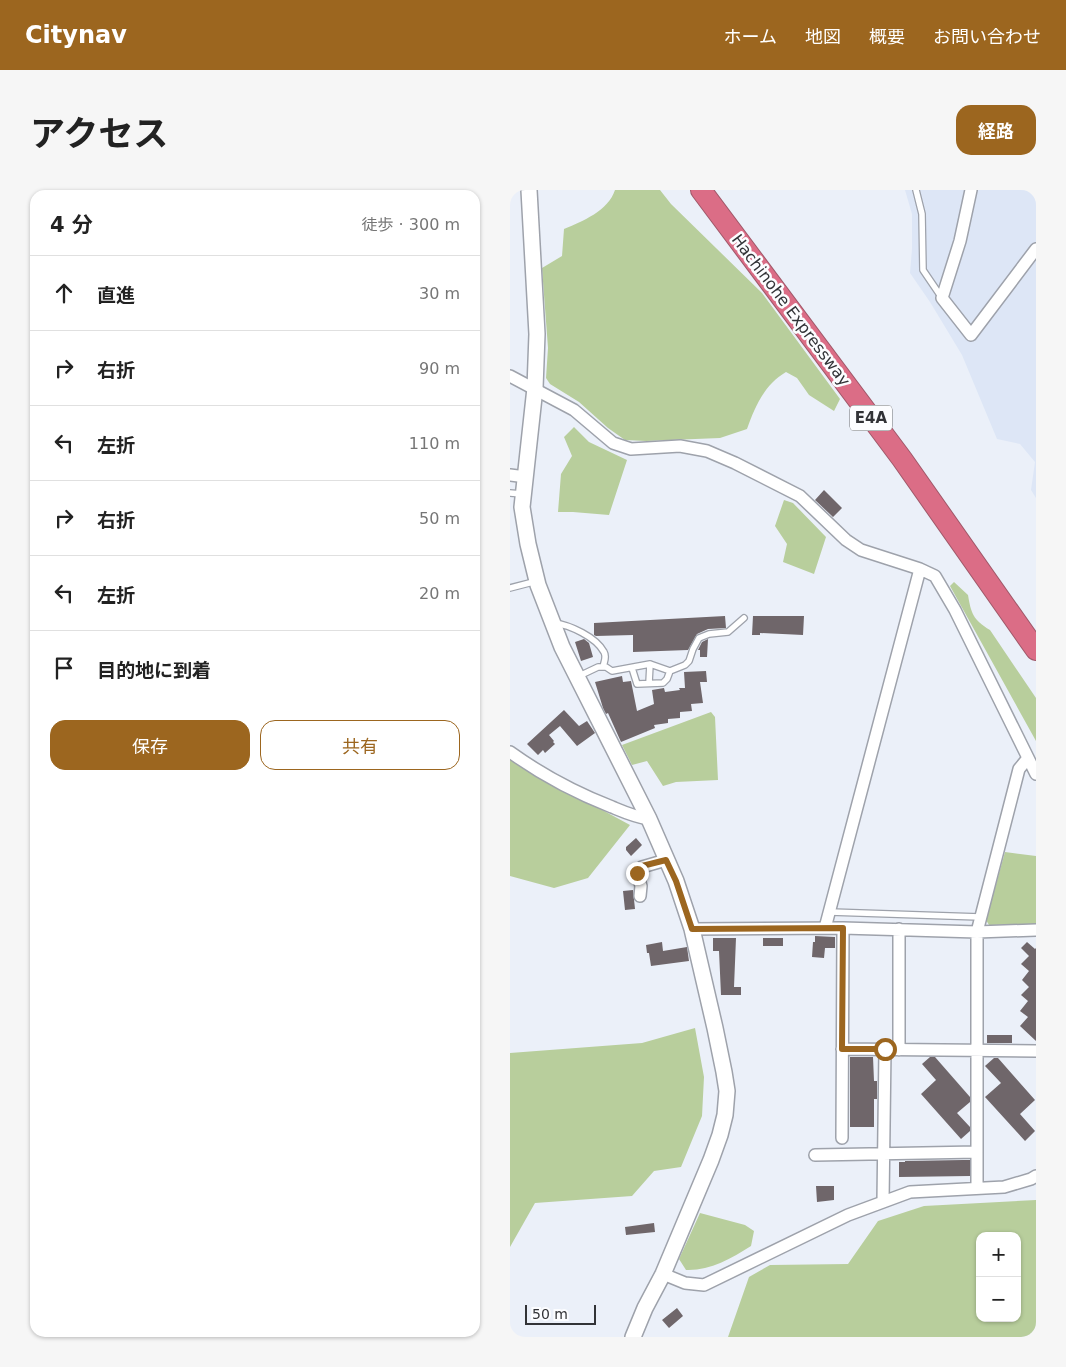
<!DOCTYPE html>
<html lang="ja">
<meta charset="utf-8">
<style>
:root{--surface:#fff;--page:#f6f6f6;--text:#222;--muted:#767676;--line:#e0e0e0;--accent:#9c661f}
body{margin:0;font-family:"DejaVu Sans","Noto Sans JP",sans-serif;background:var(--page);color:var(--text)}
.controls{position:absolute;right:15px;bottom:15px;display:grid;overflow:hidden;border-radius:10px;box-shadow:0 1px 4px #0004}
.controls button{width:45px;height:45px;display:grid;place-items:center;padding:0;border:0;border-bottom:1px solid var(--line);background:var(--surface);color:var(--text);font:25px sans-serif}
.scale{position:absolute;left:15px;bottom:12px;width:71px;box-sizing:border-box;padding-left:5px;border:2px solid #323337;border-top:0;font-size:14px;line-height:18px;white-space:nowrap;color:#323337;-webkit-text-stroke:4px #fcfdff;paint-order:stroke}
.stop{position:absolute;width:15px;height:15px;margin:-11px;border:4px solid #9c661f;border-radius:50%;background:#fff}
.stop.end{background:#9c661f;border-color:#fff;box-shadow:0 1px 5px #0008}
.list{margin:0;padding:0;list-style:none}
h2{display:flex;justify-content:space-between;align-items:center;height:65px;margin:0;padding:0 20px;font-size:21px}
h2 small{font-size:16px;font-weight:400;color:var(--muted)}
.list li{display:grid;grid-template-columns:32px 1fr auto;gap:15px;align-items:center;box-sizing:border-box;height:75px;padding:0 20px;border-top:1px solid var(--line)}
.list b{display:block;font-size:19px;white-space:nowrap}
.list em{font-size:16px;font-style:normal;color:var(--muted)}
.actions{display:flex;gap:10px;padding:15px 20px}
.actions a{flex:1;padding:11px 0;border:1px solid var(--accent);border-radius:15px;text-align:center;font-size:18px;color:var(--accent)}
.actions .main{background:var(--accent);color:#fff}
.icon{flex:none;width:28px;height:28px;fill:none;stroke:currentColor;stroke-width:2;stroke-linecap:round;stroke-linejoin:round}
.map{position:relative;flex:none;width:526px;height:1147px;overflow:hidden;border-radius:15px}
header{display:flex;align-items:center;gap:30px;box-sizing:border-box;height:70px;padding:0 25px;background:var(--accent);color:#fff}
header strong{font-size:24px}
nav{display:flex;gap:28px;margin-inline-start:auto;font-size:18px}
.intro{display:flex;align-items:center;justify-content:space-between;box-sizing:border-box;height:120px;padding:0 30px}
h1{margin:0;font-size:35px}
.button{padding:12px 22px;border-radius:15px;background:var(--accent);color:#fff;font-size:18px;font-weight:700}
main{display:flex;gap:30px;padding:0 30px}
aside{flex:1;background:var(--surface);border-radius:15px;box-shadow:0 1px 4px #0004}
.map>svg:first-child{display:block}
.built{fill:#dde6f6}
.green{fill:#b8ce9c;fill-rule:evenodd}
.building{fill:#6f666a}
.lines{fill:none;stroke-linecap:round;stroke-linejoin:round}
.lane-casing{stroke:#9ea2ab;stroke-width:8}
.street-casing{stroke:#9ea2ab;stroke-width:14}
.secondary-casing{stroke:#9ea2ab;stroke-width:18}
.highway-casing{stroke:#a0596a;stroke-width:22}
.lane{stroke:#fff;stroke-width:5.5}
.street{stroke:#fff;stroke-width:11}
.secondary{stroke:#fff;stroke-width:15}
.highway{stroke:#db6d86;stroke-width:20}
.route{stroke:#9c661f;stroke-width:6}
.labels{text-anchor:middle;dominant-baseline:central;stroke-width:5;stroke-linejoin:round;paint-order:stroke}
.shield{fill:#fcfdff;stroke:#6f7073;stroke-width:1}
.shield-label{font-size:15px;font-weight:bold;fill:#323337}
.street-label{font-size:16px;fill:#323337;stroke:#fcfdff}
</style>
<header>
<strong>Citynav</strong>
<nav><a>ホーム</a><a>地図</a><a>概要</a><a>お問い合わせ</a></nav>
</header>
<div class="intro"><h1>アクセス</h1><a class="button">経路</a></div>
<main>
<aside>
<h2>4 分<small>徒歩 · 300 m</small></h2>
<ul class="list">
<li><svg class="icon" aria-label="ahead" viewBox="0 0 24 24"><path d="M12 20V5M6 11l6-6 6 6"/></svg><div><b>直進</b></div><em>30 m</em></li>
<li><svg class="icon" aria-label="right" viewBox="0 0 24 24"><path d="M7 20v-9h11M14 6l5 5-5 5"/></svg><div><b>右折</b></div><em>90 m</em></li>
<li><svg class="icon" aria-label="left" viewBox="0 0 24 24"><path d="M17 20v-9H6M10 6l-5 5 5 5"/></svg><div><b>左折</b></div><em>110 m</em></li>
<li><svg class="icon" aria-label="right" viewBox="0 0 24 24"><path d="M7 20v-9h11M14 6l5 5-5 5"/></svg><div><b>右折</b></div><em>50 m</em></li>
<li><svg class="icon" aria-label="left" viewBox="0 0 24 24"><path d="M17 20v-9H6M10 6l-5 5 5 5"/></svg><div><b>左折</b></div><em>20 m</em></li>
<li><svg class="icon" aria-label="arrive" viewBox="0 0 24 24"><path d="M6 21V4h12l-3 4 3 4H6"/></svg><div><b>目的地に到着</b></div></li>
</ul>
<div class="actions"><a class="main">保存</a><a>共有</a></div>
</aside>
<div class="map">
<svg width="526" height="1147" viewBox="0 0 526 1147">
<rect width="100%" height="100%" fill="#ebf0f9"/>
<path class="built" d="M 395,0 L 526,0 L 526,308 L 521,300 L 525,272 L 510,254 L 487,249 L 452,165 L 420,112 L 400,83 L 402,59 L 402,24 Z"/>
<path class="green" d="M 105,0 L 150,0 L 161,14 L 252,103 L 330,209 L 324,221 L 299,205 L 287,188 L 276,182 C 254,195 245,217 237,239 L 210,248 L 136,251 L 115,250 L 98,238 L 69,212 L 40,194 L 36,188 L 38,158 L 32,78 L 52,66 L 54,39 C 73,31 98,21 105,0 Z
M 64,237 L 79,252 L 117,270 L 99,325 L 63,322 L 48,322 L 51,284 L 62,266 L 54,247 Z
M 274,310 L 283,313 L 316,347 L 304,384 L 273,372 L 277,354 L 265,336 Z
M 444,392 L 458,405 C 461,423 463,430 480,440 L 526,508 L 526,551 L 440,396 Z
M 201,522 L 205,527 L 208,590 L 166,592 L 153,596 L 137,571 L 122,575 L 112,555 Z
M 0,570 L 120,635 L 78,688 L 44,698 L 0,686 Z
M 495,662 L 526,666 L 526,734 L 479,735 L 476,730 Z
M 185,838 L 194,887 L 192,926 L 171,977 L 144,981 L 122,1006 L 25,1013 L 0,1057 L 0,863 L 132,853 Z
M 526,1010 L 526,1147 L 218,1147 L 239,1087 L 260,1075 L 338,1074 L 368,1031 L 414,1016 ZM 470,1046 L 507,1046 L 507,1128 L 470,1128 Z
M 190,1023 L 235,1035 L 244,1041 L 241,1056 C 221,1069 199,1081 176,1080 L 169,1069 Z"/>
<path class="building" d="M 314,300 L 332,318 L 323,327 L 305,310 Z
M 215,426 L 216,438 L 198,439 L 187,444 L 178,460 L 123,462 L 123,445 L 86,446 L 84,445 L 84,433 Z
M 243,426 L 294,426 L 293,445 L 250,443 L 250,445 L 242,445 Z
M 74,449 L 79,453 L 83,467 L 71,471 L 65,452 Z
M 198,449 L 197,467 L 190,467 L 190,460 L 188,460 L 192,452 Z
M 196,481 L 197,492 L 190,492 L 193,513 L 181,514 L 182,521 L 170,522 L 170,528 L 158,529 L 158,533 L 144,535 L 145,538 L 111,552 L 98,523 L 96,524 L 93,518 L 85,492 L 112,486 L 113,492 L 121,491 L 127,521 L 144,514 L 142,500 L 154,498 L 155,502 L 170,500 L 169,498 L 175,498 L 174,482 Z
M 54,520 L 69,536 L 77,531 L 85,543 L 67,556 L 50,536 L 39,545 L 44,551 L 43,552 L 45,554 L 35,563 L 33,560 L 28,565 L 17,554 Z
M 126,648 L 132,655 L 121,666 L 116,660 L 116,657 Z
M 123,700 L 125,719 L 115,720 L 113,701 Z
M 305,746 L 325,747 L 325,758 L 315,758 L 314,768 L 302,767 L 303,752 L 305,752 Z
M 203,748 L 226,748 L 224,797 L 231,797 L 231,805 L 211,805 L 209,761 L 203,761 Z
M 253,748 L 273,748 L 273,756 L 253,756 Z
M 152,752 L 153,761 L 177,757 L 179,771 L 141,776 L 139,763 L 137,763 L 136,755 Z
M 517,752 L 525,759 L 526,758 L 526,851 L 510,836 L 518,827 L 510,821 L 518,811 L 511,805 L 519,797 L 512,790 L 519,781 L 511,774 L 519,766 L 511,758 Z
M 477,845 L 502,845 L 502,853 L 477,853 Z
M 340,867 L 363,867 L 364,891 L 367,891 L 367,909 L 364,909 L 364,937 L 340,937 Z
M 420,867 L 425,867 L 460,907 L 460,912 L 447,923 L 460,937 L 460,941 L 451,949 L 411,904 L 426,890 L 412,874 Z
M 484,868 L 488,868 L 525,910 L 510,924 L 525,941 L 515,951 L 475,907 L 491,893 L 475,876 Z
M 453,970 L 460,970 L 460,986 L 389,987 L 389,972 L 395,972 L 395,971 Z
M 306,996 L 324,996 L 324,1010 L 307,1012 Z
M 144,1033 L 145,1042 L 116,1045 L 115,1037 Z
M 167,1118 L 173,1126 L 159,1138 L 152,1130 Z"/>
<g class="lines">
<defs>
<path id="lane" d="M 406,0 L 412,24 L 413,80 L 432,108
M 0,303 L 12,304
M 0,398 L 27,391
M 44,433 C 60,435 86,447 94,462 C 97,467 94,472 93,477
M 122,478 L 127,494 L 153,493 L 157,489 L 160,481
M 67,487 L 88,477 L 96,477 L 102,481 L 140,474 L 160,481 L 175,475 L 179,471 L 183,459 L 189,448 L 199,444 L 218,442 L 234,428
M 139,493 L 140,474
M 320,722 L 470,727"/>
<path id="street" d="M 461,0 L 450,51 L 432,108 L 461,145 L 526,59
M 0,186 L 64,220 L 103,253 L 121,259 L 170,256 L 197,261 L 225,273 L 290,306 L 336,350 L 351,360 L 410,379 L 425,386 L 445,420 L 526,584
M 0,285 L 16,287
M 0,562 C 32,585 66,603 102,617 C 114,622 125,627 139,629
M 130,706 L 131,696 L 127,683 L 132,677 L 156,670
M 315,738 L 410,379
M 182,739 L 333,738 L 467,742 L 526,740
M 389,739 L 389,860
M 332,859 L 526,861
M 332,948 L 333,738
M 305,965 L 467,962
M 467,998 L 467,742 L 509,579 L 518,568
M 373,1011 L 375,859
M 153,1084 L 175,1093 L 194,1095 L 338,1025 L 400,1002 L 494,997 L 521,989 L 526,986"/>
<path id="secondary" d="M 19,0 L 27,144 L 25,198 L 12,317 L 18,354 L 28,395 L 52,457 L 139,629 L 166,691 L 182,739 L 205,838 L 214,882 L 217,901 L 215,925 L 210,945 L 201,970 L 153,1084 L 135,1118 L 123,1147"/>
<path id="highway" d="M 191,0 L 392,269 L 526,460"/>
</defs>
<use href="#lane" class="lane-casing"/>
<use href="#street" class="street-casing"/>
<use href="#secondary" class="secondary-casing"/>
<use href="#highway" class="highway-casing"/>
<use href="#lane" class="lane"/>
<use href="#street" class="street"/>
<use href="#secondary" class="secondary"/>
<use href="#highway" class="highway"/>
</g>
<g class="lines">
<path class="route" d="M 127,683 L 132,676 L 156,670 L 166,691 L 182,739 L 333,738 L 332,859 L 375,859"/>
</g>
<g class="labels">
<rect class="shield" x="340" y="215.5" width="42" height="25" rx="4"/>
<g class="shield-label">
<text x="361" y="228">E4A</text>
</g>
<g class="street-label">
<text transform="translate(281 120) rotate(53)">Hachinohe Expressway</text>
</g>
</g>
</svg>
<div class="controls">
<button>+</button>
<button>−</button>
</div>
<div class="scale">50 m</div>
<div class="stop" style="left:375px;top:859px"></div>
<div class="stop end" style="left:127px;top:683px"></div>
</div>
</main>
